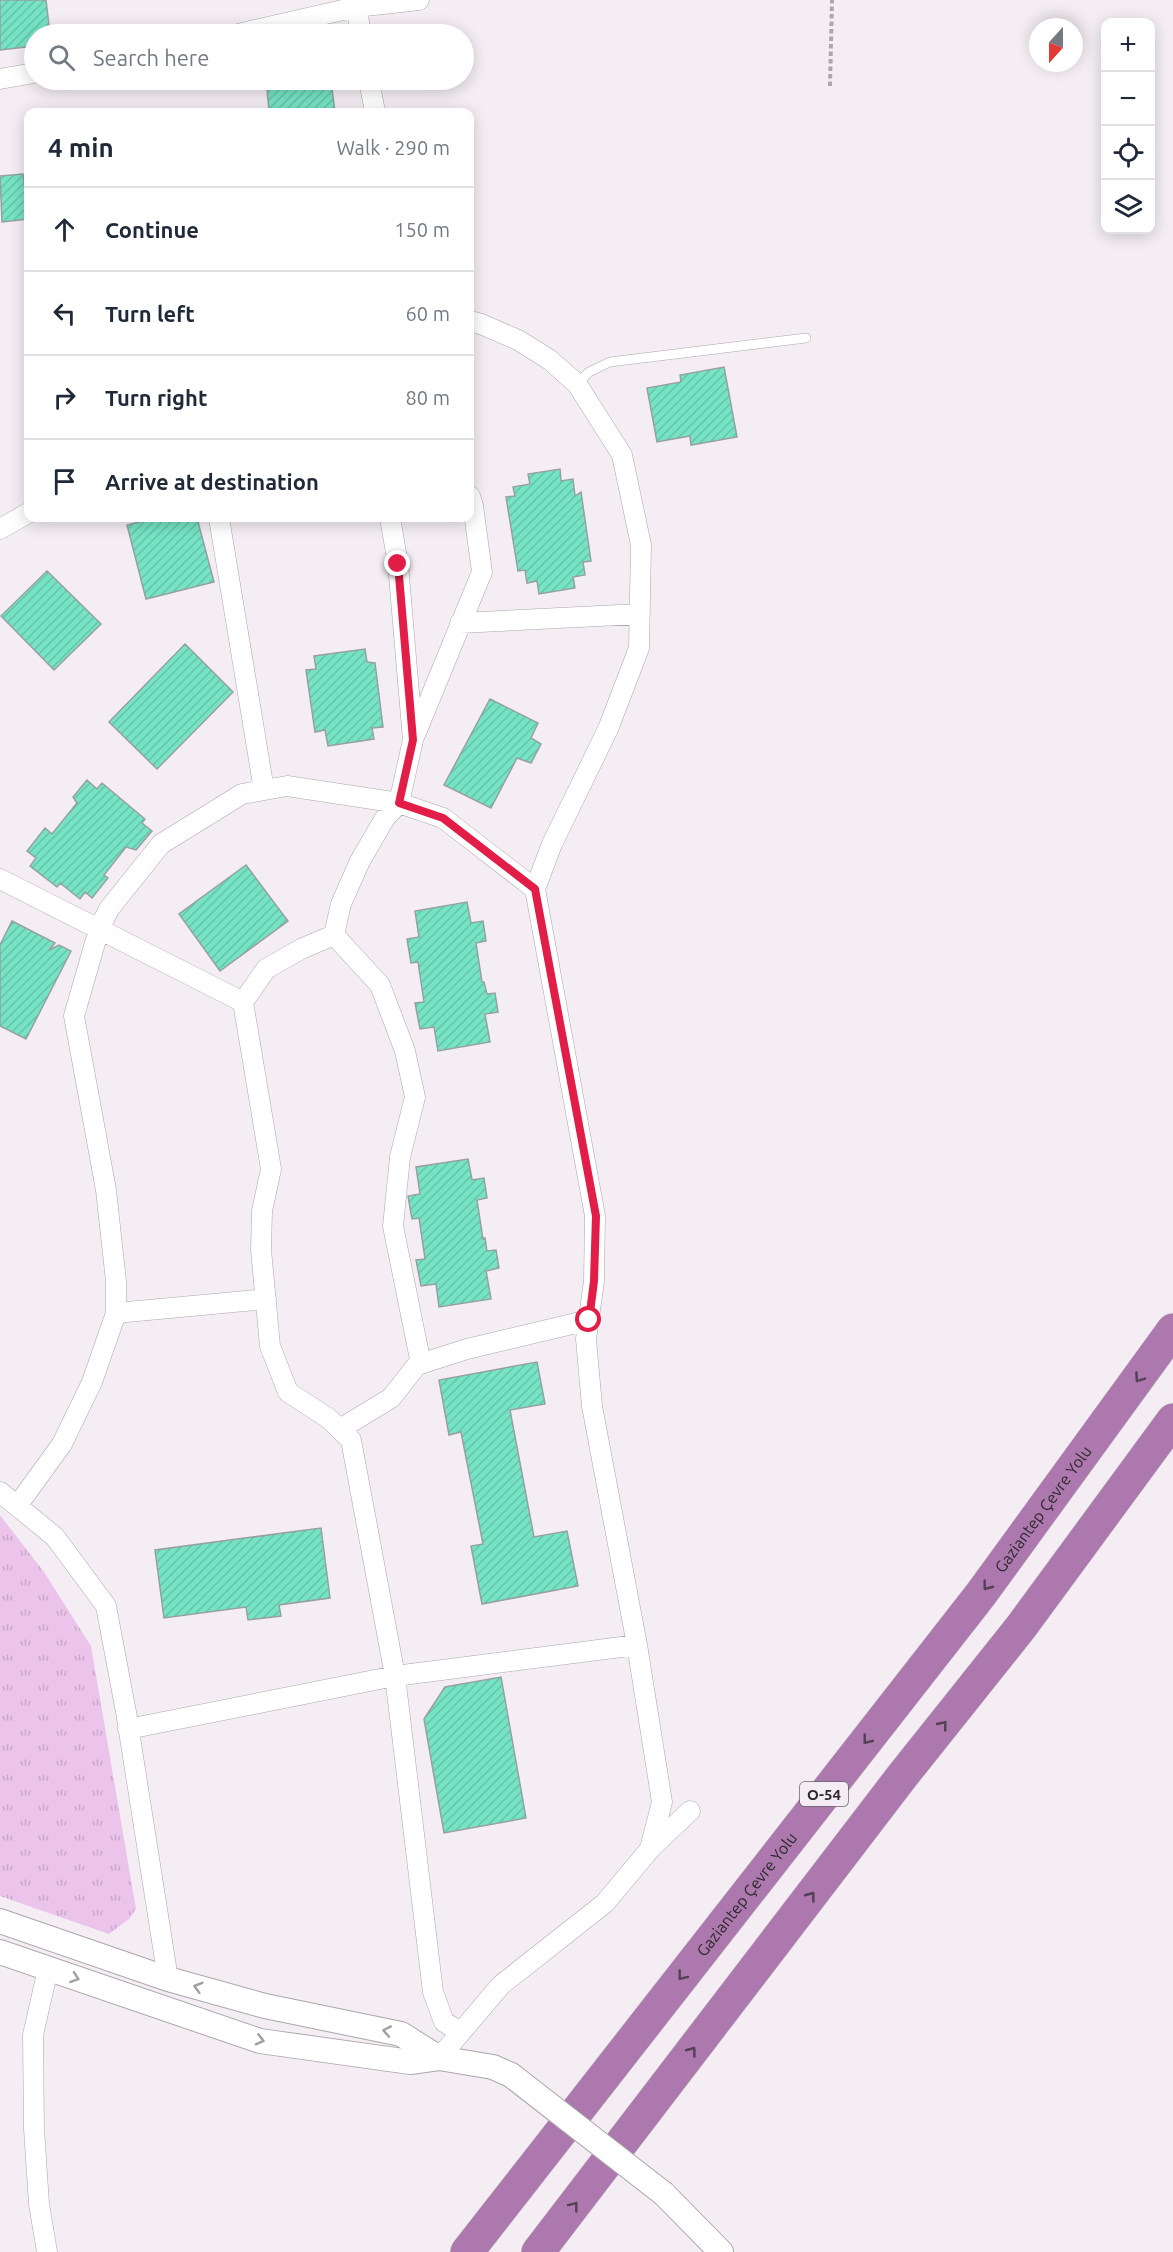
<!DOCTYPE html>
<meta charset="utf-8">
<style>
:root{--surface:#fff;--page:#f6f6f7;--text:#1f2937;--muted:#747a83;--line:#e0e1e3}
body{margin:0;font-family:Ubuntu,sans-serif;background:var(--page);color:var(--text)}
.controls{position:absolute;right:18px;top:18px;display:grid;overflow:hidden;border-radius:12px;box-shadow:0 3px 15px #0003}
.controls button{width:54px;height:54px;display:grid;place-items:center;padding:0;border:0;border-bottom:2px solid var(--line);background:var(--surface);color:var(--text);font:30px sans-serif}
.compass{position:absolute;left:1029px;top:18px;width:54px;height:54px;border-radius:50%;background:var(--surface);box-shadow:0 3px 15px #0003;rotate:201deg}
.stop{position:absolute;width:18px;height:18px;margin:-14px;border:4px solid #e11d48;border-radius:50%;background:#fff}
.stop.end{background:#e11d48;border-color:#fff;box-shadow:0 2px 6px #0008}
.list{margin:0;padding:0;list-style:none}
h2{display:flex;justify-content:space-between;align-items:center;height:78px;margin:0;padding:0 24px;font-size:26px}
h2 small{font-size:20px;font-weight:400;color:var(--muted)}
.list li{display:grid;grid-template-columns:39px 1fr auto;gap:18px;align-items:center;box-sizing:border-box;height:84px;padding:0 24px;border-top:2px solid var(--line)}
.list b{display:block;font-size:22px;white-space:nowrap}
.list em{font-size:20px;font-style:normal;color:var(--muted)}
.icon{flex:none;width:33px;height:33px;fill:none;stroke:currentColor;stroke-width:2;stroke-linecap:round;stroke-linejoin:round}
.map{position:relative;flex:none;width:1173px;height:2252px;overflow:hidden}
.search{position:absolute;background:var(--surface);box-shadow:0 3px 15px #0003;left:24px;top:24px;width:450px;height:66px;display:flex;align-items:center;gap:15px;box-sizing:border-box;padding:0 21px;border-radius:33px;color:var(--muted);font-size:22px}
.panel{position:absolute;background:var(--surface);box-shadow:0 3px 15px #0003;left:24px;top:108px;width:450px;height:414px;border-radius:12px}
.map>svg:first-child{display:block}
.park{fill:url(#park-tufts)}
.building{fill:url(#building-hatch);stroke:#98a09d;stroke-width:1.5}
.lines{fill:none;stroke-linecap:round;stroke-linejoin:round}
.service-casing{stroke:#aba6ab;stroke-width:10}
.minor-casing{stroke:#aba6ab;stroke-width:21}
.tertiary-casing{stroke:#aba6ab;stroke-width:26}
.motorway-casing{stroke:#ccc;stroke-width:34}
.path{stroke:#aba7ab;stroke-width:4;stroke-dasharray:4.5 3;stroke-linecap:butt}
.service{stroke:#fff;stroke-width:9}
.minor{stroke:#fff;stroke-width:20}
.tertiary{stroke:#fff;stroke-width:24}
.motorway{stroke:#ad78ad;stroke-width:33}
.tertiary-bridge-casing{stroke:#aba6ab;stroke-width:26;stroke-linecap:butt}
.tertiary-bridge{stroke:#fff;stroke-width:24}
.oneway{stroke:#524152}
.oneway2{stroke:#a09fa0}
.route{stroke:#e11d48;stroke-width:8}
.labels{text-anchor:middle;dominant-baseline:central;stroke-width:5;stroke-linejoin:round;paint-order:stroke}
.shield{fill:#f4eef4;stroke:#676467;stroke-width:1.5}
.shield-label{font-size:15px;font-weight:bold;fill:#2b292b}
.street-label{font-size:16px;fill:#2b292b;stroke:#f4eef4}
</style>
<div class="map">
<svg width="1173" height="2252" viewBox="0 0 1173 2252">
<defs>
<pattern id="park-tufts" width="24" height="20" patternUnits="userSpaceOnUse" patternTransform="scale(1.5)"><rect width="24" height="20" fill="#ebc3eb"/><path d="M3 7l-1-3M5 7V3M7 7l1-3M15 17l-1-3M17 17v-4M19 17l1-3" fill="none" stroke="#caa8ca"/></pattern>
<pattern id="building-hatch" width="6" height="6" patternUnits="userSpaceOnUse" patternTransform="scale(1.5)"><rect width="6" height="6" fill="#76e4c4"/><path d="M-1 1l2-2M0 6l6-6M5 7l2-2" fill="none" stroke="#66c4a9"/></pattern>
</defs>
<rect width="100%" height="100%" fill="#f4eef4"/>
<path class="park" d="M 0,1515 L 44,1572 L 91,1646 L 136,1909 L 129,1919 L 109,1934 L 0,1896 Z"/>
<path class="building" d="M 0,0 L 46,0 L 50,34 L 34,34 L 34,46 L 0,50 Z
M 331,81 L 335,112 L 269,112 L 267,88 Z
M 23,174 L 28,219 L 2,222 L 0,176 Z
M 724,367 L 737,437 L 691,445 L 690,436 L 657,442 L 647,388 L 681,382 L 680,375 Z
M 560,469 L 561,481 L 573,479 L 575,496 L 581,492 L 591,561 L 583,562 L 585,575 L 573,577 L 575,588 L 539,594 L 537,581 L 527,583 L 525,570 L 518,571 L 506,497 L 515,496 L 513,487 L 530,484 L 528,474 Z
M 155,518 L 197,518 L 214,582 L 146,599 L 127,525 Z
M 47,571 L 101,624 L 54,670 L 1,616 Z
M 185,644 L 233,692 L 157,769 L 109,722 Z
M 365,649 L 367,662 L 375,663 L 383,727 L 372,728 L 374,739 L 328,746 L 325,730 L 315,732 L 306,670 L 316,669 L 314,656 Z
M 490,699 L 538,723 L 531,738 L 541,744 L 531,763 L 517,758 L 491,808 L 444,785 Z
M 87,780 L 97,789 L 102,783 L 145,819 L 142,823 L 152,831 L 136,850 L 126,847 L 104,875 L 108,878 L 92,898 L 85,892 L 80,899 L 60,883 L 57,887 L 30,866 L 36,858 L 27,851 L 45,828 L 52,834 L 77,803 L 73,797 Z
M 246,865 L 288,921 L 220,971 L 179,914 Z
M 467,902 L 471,923 L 483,921 L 486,941 L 476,943 L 482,982 L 484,982 L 487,994 L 495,993 L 498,1012 L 485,1014 L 490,1042 L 438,1051 L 434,1027 L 420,1029 L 415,1003 L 424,1002 L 418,962 L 411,963 L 407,939 L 419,937 L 415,911 Z
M 12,921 L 55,943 L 49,950 L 59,945 L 71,951 L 26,1039 L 0,1026 L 0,945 Z
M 468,1159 L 472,1180 L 484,1178 L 487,1198 L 477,1200 L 483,1239 L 485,1238 L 487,1251 L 496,1250 L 499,1268 L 486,1271 L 491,1299 L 439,1307 L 436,1284 L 421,1286 L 416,1260 L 425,1259 L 419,1218 L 412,1219 L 408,1196 L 420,1194 L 416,1167 Z
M 537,1362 L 545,1404 L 510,1410 L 534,1537 L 567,1531 L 578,1586 L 482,1604 L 471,1546 L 483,1544 L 461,1432 L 449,1435 L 439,1380 Z
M 321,1528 L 330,1598 L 279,1605 L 281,1616 L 248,1620 L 246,1607 L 164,1618 L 155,1550 Z
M 501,1677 L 526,1818 L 444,1833 L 424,1719 L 445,1687 Z"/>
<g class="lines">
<defs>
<path id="service" d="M 577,384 L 589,372 L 610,362 L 806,338"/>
<path id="minor" d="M 355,0 L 361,34
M 238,34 L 356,7 L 419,0
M 0,79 L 34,73
M 369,80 L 375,112
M 219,518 L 264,790
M 390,518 L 398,564 L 413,740 L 399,803 L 385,818 L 360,861 L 341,904 L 334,935 L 380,985 L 405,1051 L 415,1097 L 400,1157 L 393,1226 L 421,1364
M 0,529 L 28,513
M 460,623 L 640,614
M 415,735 L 482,572 L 473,506 L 470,496
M 0,879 L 243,1002 L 271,1169 L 262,1211 L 261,1250 L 270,1346 L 288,1392 L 328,1418 L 351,1440 L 395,1676 L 433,1992 L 444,2022 L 461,2032
M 243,1002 L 266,969 L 301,949 L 334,935
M 116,1313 L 266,1299
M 340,1429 L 391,1398 L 417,1365 L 467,1349 L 589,1320
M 0,1492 L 55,1537 L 106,1606 L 126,1712 L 168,1979
M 17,1506 L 62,1444 L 92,1382 L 116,1313 L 116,1281 L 106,1190 L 74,1016 L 99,929 L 109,909 L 161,844 L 242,794 L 287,786 L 399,803 L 443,818 L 535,889
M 128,1729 L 395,1676 L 637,1645
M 651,1848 L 690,1811
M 439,2058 L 501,1985 L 605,1903 L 650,1849 L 662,1802 L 637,1645 L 592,1406 L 586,1339 L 594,1281 L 595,1216 L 535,889 L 552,844 L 608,729 L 639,648 L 641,545 L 622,455 L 577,384 L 550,360 L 518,340 L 481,324 L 470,321
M 47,2252 L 39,2204 L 34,2129 L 33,2035 L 48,1969"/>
<path id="tertiary" d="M 0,1921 L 168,1979 L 265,2006 L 401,2034 L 439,2058
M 0,1952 L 260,2041 L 410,2062 L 439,2058 L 493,2067 L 511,2075
M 664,2194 L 721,2252"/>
<g id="motorway">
<path id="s1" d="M 467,2252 L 981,1594 L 1173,1330"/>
<path d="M 538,2252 L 903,1775 L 1021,1627 L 1173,1420"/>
</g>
</defs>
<use href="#service" class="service-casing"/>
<use href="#minor" class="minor-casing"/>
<use href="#tertiary" class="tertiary-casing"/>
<use href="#motorway" class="motorway-casing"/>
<path class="path" d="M 830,86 L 832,0"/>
<use href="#service" class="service"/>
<use href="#minor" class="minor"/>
<use href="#tertiary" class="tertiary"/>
<use href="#motorway" class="motorway"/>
<defs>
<path id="tertiary-bridge" d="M 511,2075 L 664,2194"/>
</defs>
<use href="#tertiary-bridge" class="tertiary-bridge-casing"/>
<use href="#tertiary-bridge" class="tertiary-bridge"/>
</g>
<defs><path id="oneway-chevron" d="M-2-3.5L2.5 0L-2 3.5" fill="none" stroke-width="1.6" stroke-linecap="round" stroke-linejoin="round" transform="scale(1.5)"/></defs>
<g class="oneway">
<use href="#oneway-chevron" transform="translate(1139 1378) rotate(125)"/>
<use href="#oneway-chevron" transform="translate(987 1586) rotate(127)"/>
<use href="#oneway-chevron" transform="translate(943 1725) rotate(-51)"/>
<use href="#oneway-chevron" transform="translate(867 1740) rotate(128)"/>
<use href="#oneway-chevron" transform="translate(811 1896) rotate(-53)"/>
<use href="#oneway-chevron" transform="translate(682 1976) rotate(128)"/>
<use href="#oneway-chevron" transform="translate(692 2051) rotate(-53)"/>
<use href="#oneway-chevron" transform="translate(574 2206) rotate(-52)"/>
</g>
<g class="oneway2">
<use href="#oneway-chevron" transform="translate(75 1978) rotate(19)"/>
<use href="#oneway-chevron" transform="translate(198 1987) rotate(-164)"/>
<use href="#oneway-chevron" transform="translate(387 2031) rotate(-169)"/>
<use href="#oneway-chevron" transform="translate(260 2040) rotate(14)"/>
</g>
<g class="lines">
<path class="route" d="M 398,564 L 413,740 L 399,803 L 443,818 L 535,889 L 596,1216 L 594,1281 L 589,1320"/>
</g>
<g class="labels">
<rect class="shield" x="800" y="1782" width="48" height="24" rx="4.5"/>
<g class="shield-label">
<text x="824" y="1794">O-54</text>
</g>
<g class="street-label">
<text stroke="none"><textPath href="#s1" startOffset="940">Gaziantep Çevre Yolu</textPath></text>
<text stroke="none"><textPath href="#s1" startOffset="454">Gaziantep Çevre Yolu</textPath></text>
</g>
</g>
</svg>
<div class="controls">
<button>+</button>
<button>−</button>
<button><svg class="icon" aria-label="locate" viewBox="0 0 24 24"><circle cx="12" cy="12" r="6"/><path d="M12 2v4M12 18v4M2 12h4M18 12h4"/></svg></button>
<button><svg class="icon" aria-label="layers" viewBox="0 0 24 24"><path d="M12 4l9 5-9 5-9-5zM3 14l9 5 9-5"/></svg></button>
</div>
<svg class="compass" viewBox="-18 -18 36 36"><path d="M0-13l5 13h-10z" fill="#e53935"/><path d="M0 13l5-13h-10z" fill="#747a83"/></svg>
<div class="stop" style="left:589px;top:1320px"></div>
<div class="stop end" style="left:398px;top:564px"></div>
<div class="search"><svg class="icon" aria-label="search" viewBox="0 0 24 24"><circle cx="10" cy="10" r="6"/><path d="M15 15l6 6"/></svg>Search here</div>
<section class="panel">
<h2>4 min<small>Walk · 290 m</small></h2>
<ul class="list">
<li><svg class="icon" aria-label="ahead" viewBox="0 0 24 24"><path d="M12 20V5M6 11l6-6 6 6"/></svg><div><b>Continue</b></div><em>150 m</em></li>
<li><svg class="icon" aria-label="left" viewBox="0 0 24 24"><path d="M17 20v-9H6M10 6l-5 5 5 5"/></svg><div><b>Turn left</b></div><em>60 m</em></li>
<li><svg class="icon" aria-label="right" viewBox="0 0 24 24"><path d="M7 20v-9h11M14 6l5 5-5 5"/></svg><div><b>Turn right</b></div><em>80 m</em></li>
<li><svg class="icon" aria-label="arrive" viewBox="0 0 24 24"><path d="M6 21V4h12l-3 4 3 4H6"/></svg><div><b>Arrive at destination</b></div></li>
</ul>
</section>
</div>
